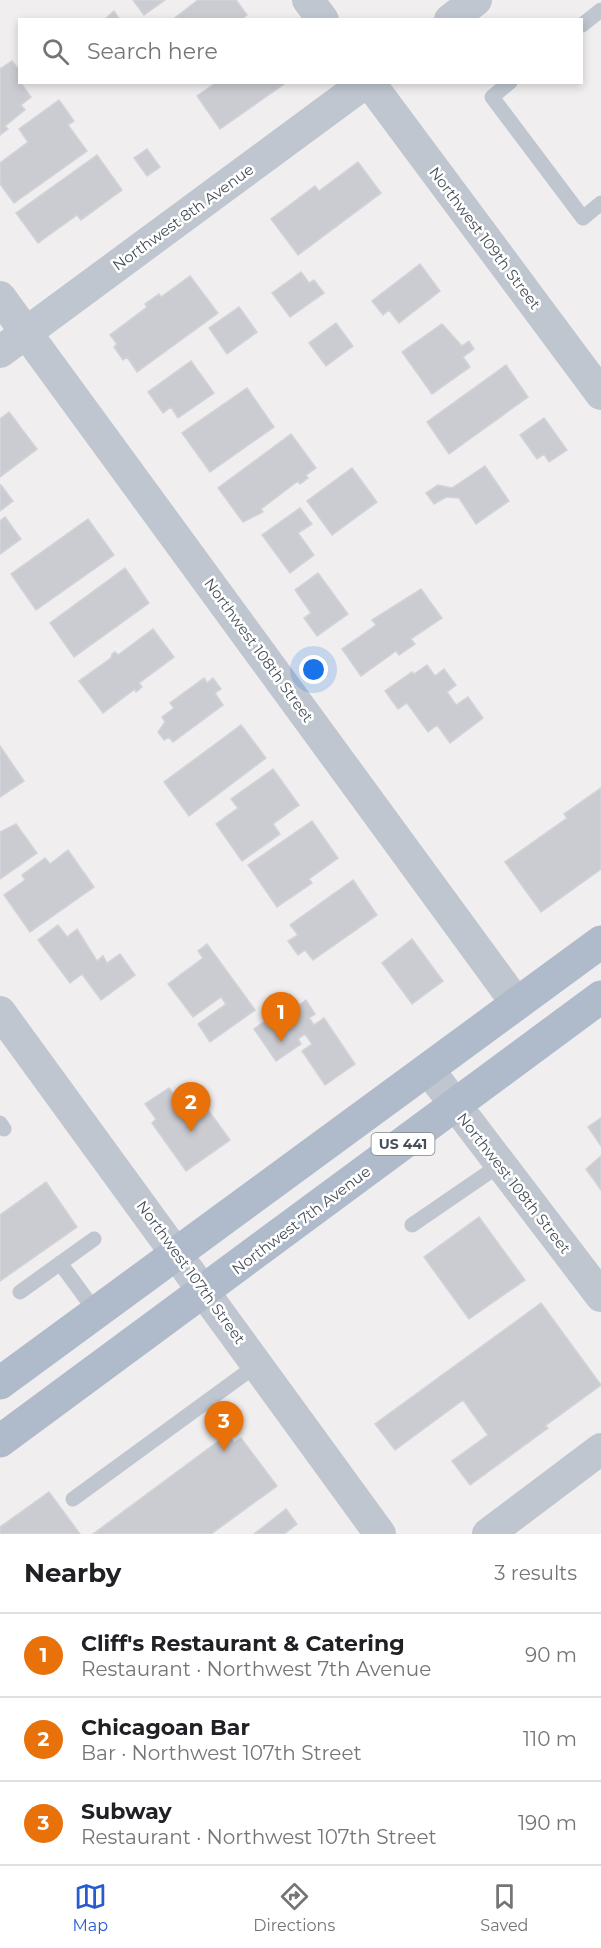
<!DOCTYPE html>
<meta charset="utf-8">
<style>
:root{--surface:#fff;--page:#f6f6f6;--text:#202124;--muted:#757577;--line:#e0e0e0;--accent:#285bd0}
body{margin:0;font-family:Montserrat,sans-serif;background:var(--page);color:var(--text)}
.you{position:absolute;left:314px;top:670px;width:21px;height:21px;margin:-15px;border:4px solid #fff;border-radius:50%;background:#1a73e8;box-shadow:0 0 0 9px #1a73e833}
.badge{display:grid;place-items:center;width:39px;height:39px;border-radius:50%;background:var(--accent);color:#fff;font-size:20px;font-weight:700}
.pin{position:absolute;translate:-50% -50px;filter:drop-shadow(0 2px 3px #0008)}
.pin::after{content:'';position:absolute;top:32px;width:21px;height:18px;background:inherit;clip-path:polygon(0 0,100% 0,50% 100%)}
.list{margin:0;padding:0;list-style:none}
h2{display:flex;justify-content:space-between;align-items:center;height:78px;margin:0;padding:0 24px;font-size:26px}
h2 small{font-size:20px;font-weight:400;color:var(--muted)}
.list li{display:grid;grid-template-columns:39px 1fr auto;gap:18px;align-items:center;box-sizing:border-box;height:84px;padding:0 24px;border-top:2px solid var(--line)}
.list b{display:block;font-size:22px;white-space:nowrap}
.list p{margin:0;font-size:20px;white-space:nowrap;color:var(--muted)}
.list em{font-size:20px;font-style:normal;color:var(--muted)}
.icon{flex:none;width:33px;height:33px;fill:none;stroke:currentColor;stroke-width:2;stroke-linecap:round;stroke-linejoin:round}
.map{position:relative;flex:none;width:601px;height:1534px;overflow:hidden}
.search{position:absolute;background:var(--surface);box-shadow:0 3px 9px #0003;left:18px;right:18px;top:18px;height:66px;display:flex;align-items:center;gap:15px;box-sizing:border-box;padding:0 21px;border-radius:0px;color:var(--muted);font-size:22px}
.sheet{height:330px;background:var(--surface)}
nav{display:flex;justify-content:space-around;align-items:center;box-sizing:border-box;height:84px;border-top:2px solid var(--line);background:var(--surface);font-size:16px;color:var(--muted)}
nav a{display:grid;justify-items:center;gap:3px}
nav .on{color:var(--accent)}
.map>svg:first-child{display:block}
.building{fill:#cbccd2;stroke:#d2d3d9;stroke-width:1.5}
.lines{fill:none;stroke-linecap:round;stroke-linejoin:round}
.lane{stroke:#bfc6cf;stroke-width:15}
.street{stroke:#bfc6cf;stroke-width:32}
.primary{stroke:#afbaca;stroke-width:33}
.labels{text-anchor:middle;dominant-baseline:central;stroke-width:5;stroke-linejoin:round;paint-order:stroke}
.shield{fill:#fff;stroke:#7e848b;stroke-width:1.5}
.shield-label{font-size:14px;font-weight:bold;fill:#474f59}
.street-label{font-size:15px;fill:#474f59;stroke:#fff}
</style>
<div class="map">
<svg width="601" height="1534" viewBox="0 0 601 1534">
<rect width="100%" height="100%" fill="#f0eeee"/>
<path class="building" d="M 133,0 L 165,0 L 144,15 Z
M 198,0 L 236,0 L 247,15 L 241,20 L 172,20 Z
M 114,11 L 120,20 L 104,20 Z
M 12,61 L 20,71 L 20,82 L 31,97 L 21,105 L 25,110 L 5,126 L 8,129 L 0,135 L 0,69 Z
M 217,82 L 287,82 L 220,129 L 197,96 Z
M 59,100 L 74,121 L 68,125 L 87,151 L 14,203 L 0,184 L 0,163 L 28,142 L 19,129 Z
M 147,149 L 160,167 L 147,176 L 134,158 Z
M 97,155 L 122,190 L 81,220 L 77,215 L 38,243 L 16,213 Z
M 358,162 L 381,193 L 298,255 L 271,219 L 315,186 L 319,191 Z
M 420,264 L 440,291 L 399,323 L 389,310 L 383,315 L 372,301 Z
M 301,272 L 309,283 L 314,280 L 324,293 L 290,317 L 272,293 Z
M 190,276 L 218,313 L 137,372 L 127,357 L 123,360 L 114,347 L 117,344 L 110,335 L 147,307 L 145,304 L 159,294 L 161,297 Z
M 239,307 L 257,332 L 227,354 L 209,328 Z
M 336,323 L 353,346 L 326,366 L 309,343 Z
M 442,324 L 462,346 L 469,341 L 474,349 L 463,357 L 470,367 L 432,394 L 402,352 Z
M 191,361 L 214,393 L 178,418 L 171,407 L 163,413 L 148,392 Z
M 506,365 L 528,397 L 449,454 L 427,422 Z
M 247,388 L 274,427 L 210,472 L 182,433 Z
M 9,412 L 37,449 L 0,477 L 0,419 Z
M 544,418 L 567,450 L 549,462 L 544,454 L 537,459 L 520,435 Z
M 291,434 L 316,468 L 306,475 L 308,478 L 300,484 L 298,481 L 261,509 L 263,512 L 243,522 L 218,488 Z
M 485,466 L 509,501 L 476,524 L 459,498 L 446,497 L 434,504 L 426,493 L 438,485 L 452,488 Z
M 352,468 L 377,502 L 332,535 L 307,501 Z
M 1,485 L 13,501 L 0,511 L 0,486 Z
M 300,508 L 312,524 L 298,533 L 314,555 L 290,573 L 262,535 Z
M 5,517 L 21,539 L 0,554 L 0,521 Z
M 88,519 L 114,555 L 36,610 L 11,574 Z
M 125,568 L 149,603 L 74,657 L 50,623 Z
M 318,573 L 348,614 L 317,636 L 304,618 L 311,613 L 295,590 Z
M 421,589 L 442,618 L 411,639 L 415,644 L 399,655 L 396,651 L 361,676 L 342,649 L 376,625 L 372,620 Z
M 153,629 L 174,657 L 139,683 L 142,687 L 136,692 L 135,689 L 103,713 L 79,681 L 111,658 L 112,654 L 115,652 L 118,655 Z
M 427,665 L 435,676 L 444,669 L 456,685 L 447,692 L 456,705 L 468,697 L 483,718 L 450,743 L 437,725 L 428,732 L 407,703 L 398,709 L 385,691 L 412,672 L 414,674 Z
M 204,678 L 207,683 L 213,678 L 221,689 L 215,693 L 223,705 L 173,742 L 169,737 L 164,740 L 158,732 L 165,722 L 162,717 L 174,708 L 170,703 Z
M 241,725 L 266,758 L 189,816 L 164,782 Z
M 0,746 L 24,781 L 0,797 Z
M 273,769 L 299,805 L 273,824 L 280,834 L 242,861 L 216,824 L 238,808 L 231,799 Z
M 601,788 L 601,869 L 541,912 L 505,862 L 567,818 L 564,814 Z
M 312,821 L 338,858 L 309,879 L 312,883 L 277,907 L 248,865 Z
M 16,824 L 37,853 L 0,879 L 0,832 Z
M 68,850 L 94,887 L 30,932 L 4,895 L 25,880 L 22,875 L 45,858 L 50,864 Z
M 353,880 L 377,915 L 313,960 L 305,950 L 298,955 L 288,941 L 298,935 L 290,925 Z
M 58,925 L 67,937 L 77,929 L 97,961 L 103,956 L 107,963 L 120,954 L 135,975 L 101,1000 L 82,974 L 70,983 L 38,940 Z
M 412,939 L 443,981 L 412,1004 L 382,963 Z
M 207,944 L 255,1010 L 210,1042 L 198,1024 L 226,1004 L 221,997 L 193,1017 L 168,984 L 203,958 L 198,951 Z
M 290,994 L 298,1006 L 306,1000 L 315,1014 L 309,1018 L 314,1025 L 324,1018 L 355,1064 L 325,1085 L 302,1051 L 312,1044 L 305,1034 L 298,1039 L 301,1044 L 276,1061 L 254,1029 L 268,1019 L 264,1012 Z
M 169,1088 L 181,1105 L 187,1102 L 199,1119 L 209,1111 L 230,1140 L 186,1171 L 152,1123 L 156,1119 L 145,1104 Z
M 601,1118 L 601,1146 L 588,1127 Z
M 601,1156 L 601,1190 L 586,1169 Z
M 46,1182 L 77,1227 L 0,1281 L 0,1215 Z
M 479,1217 L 525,1280 L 469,1319 L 424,1257 Z
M 541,1303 L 601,1385 L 545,1426 L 548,1428 L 470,1485 L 452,1461 L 488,1435 L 463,1400 L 395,1450 L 375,1424 Z
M 228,1434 L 234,1443 L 241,1438 L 277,1486 L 211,1534 L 93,1534 Z
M 49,1492 L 80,1534 L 0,1534 L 0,1527 Z
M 286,1509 L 297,1524 L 284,1534 L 254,1534 Z"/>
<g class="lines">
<path class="lane" d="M 582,25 L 601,10
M 510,82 L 492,97 L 583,218 L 601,203
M 0,1123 L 4,1129
M 412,1225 L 501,1164
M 60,1263 L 96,1312
M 20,1292 L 94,1239
M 73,1499 L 258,1364"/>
<path class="street" d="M 308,0 L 323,20
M 450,20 L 476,0
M 369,82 L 601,394
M 0,297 L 517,1004
M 0,352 L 366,82
M 0,1012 L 380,1534
M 428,1069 L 601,1296
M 488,1534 L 601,1449"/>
<path class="primary" d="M 0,1383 L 601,942
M 0,1441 L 601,997"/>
</g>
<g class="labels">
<rect class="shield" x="371.5" y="1133" width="63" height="22" rx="4.5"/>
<g class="shield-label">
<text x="403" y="1144">US 441</text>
</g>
<g class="street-label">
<text transform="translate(183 217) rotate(-36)">Northwest 8th Avenue</text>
<text transform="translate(485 238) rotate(53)">Northwest 109th Street</text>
<text transform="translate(259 650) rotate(54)">Northwest 108th Street</text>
<text transform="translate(514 1183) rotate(52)">Northwest 108th Street</text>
<text transform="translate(301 1220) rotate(-37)">Northwest 7th Avenue</text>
<text transform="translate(191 1272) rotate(54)">Northwest 107th Street</text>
</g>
</g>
</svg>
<div class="you"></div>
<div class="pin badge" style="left:281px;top:1042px;background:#e8710a">1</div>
<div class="pin badge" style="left:191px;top:1132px;background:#e8710a">2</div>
<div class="pin badge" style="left:224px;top:1451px;background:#e8710a">3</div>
<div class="search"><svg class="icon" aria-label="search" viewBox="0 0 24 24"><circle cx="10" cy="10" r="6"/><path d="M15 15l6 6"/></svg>Search here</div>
</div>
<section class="sheet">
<h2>Nearby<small>3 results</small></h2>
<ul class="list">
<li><span class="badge" style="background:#e8710a">1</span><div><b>Cliff's Restaurant &amp; Catering</b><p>Restaurant · Northwest 7th Avenue</p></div><em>90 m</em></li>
<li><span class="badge" style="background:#e8710a">2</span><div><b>Chicagoan Bar</b><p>Bar · Northwest 107th Street</p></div><em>110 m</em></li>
<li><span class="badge" style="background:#e8710a">3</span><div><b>Subway</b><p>Restaurant · Northwest 107th Street</p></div><em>190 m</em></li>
</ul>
</section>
<nav>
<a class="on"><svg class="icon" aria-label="map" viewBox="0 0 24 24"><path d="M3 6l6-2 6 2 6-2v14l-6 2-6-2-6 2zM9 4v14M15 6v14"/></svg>Map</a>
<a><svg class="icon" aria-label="directions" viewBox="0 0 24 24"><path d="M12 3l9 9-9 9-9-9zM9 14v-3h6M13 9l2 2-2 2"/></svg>Directions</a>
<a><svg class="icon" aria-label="saved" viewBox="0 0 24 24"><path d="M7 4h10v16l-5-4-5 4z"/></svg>Saved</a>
</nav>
